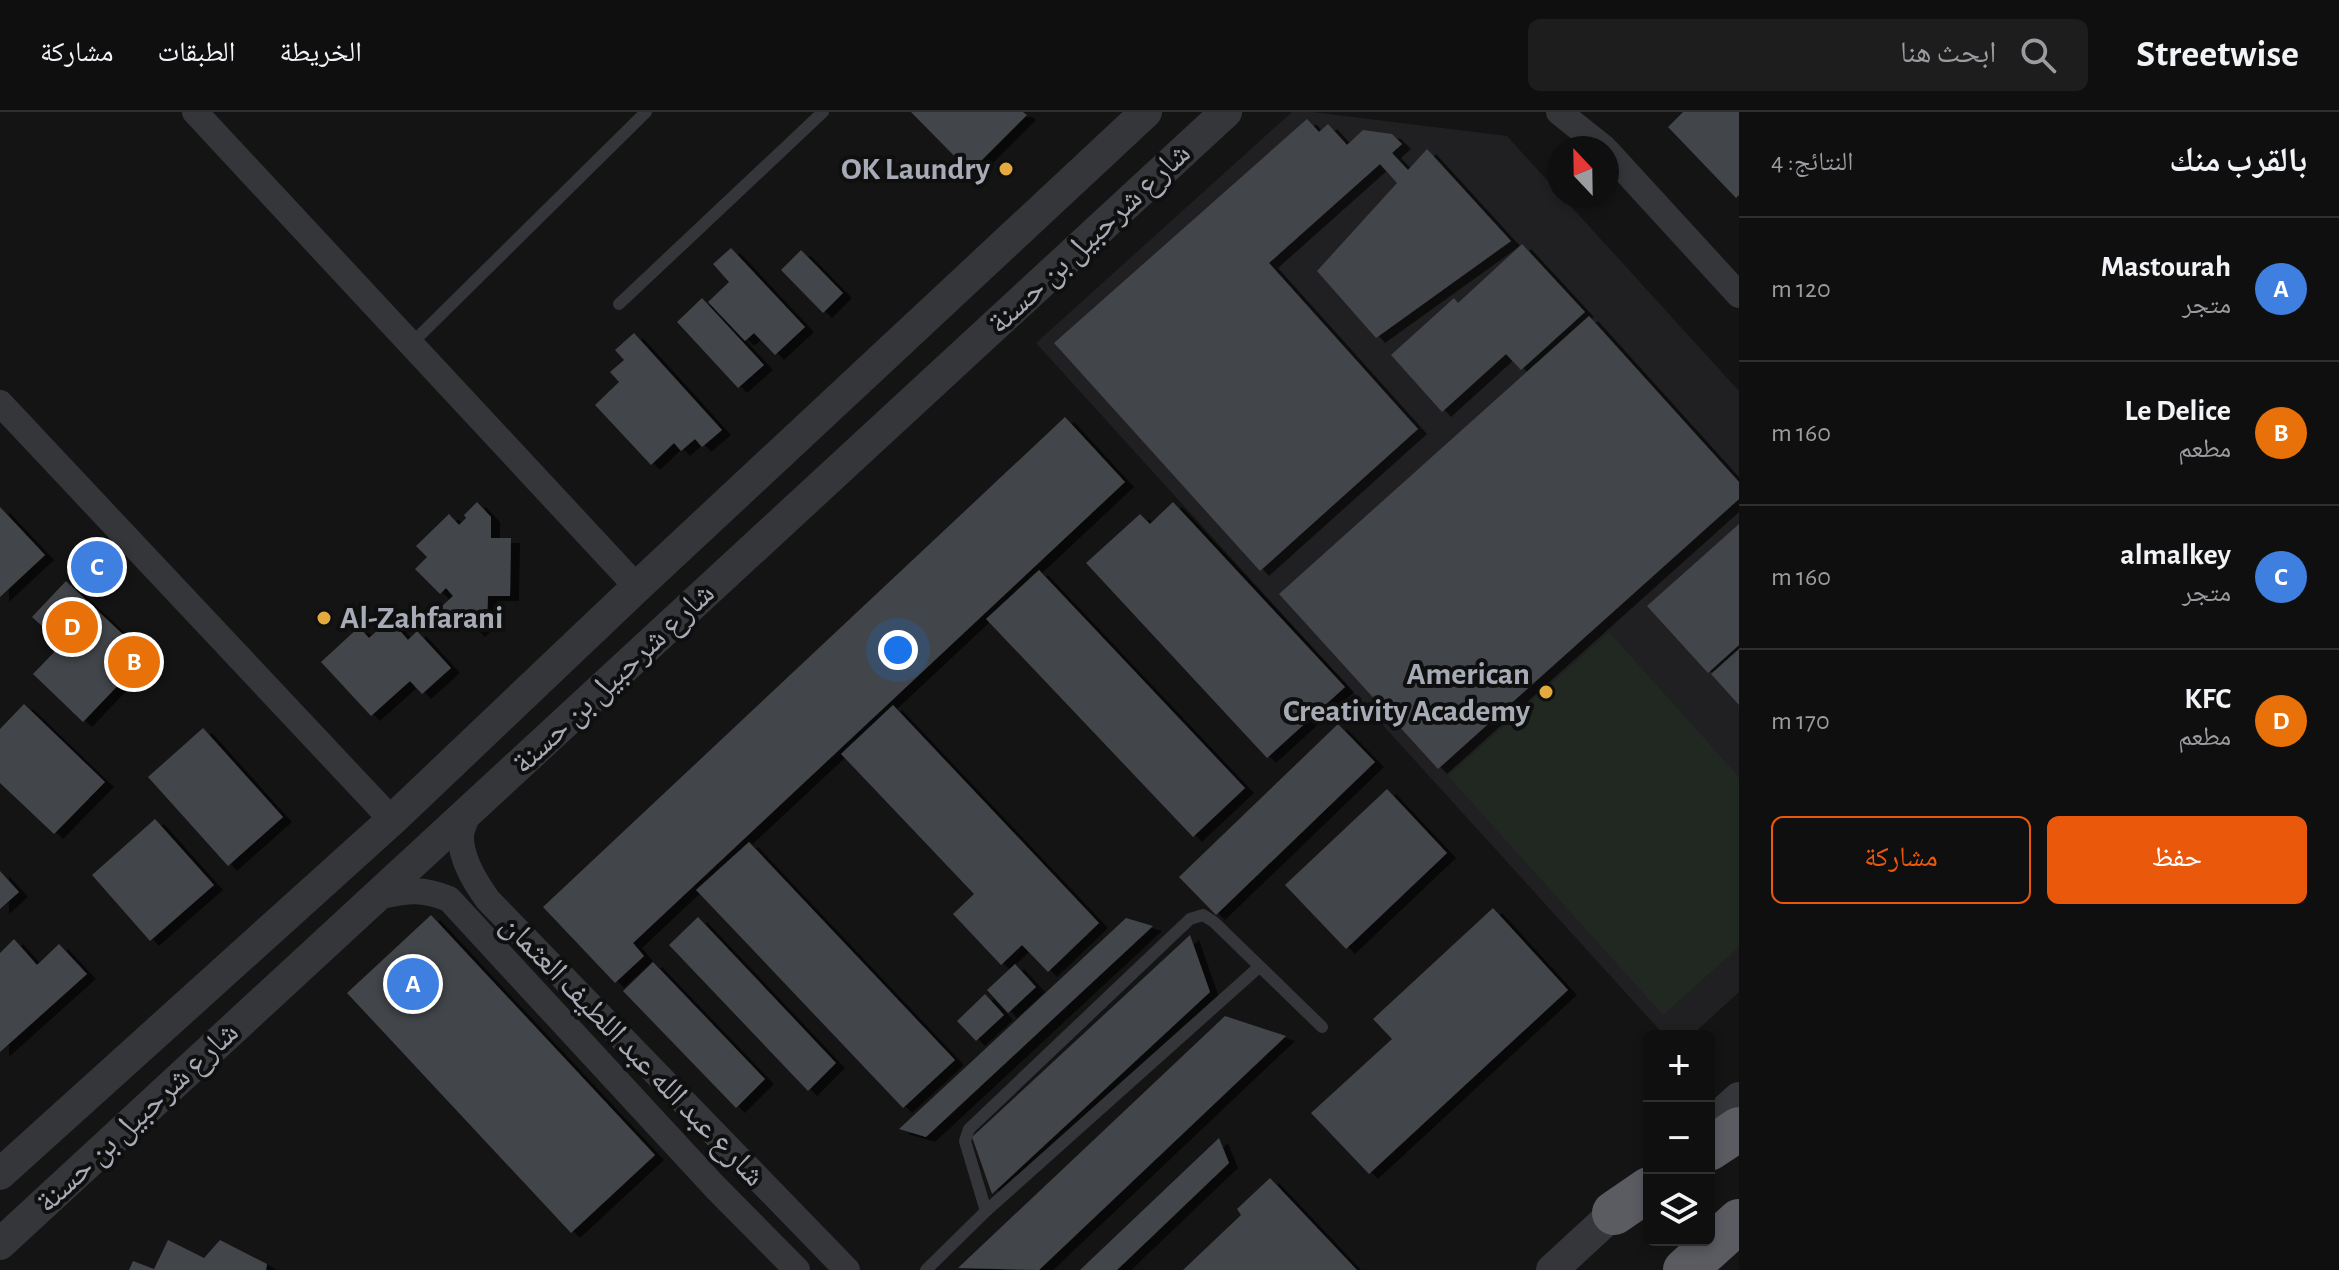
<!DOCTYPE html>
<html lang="ar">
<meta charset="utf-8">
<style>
:root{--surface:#0f0f10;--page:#1d1d1e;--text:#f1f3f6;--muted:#9b9c9f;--line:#2f2f30;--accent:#ea580c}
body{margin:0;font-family:"Alegreya Sans","Noto Naskh Arabic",sans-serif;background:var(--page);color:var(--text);direction:rtl}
.controls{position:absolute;right:24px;bottom:24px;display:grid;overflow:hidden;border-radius:12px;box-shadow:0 4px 12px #0003}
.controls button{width:72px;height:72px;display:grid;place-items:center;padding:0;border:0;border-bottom:2px solid var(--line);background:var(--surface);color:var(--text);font:40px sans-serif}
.compass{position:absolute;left:1547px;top:24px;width:72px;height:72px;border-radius:50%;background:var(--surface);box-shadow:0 4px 12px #0003;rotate:338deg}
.you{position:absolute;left:898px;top:538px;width:28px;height:28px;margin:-20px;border:6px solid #fff;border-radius:50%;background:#1a73e8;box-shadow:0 0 0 12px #1a73e833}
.badge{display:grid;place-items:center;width:52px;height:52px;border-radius:50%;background:var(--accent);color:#fff;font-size:26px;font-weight:700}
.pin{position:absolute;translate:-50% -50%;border:4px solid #fff;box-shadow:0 2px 8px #0006}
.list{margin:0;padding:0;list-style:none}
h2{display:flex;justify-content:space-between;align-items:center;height:104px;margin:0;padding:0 32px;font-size:34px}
h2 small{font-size:26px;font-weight:400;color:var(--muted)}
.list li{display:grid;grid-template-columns:52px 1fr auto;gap:24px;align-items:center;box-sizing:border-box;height:144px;padding:0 32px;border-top:2px solid var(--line)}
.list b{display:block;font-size:30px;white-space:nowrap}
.list p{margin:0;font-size:26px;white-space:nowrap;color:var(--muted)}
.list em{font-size:26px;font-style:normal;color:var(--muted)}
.actions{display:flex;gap:16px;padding:24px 32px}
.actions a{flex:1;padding:18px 0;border:2px solid var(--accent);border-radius:12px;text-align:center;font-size:28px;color:var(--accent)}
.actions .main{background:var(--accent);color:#fff}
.icon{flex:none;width:44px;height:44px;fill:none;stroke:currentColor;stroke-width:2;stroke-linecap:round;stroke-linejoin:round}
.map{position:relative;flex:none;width:1739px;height:1158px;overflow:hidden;direction:ltr}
header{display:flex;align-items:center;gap:48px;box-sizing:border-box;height:112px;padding:0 40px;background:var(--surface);border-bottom:2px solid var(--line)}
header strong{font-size:38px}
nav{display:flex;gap:44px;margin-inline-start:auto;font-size:28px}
.search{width:560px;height:72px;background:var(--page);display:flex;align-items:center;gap:20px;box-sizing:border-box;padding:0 28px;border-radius:12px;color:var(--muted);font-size:30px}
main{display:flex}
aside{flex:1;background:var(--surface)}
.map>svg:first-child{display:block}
.built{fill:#202022}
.pitch{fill:#202821}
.building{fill:#434448;filter:url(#shadow)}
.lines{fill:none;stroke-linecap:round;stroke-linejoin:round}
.service{stroke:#35363a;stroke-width:12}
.minor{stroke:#35363a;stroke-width:26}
.tertiary{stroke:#35363a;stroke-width:32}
.trunk{stroke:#5a5c62;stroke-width:44}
.poi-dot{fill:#e4aa3d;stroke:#0f0f10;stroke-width:3}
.labels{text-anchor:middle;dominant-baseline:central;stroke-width:8;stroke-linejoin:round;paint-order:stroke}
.poi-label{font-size:32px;font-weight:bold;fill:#a7abb5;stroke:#0f0f10;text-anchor:end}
.street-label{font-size:32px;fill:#a7abb5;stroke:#0f0f10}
</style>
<header>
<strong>Streetwise</strong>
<div class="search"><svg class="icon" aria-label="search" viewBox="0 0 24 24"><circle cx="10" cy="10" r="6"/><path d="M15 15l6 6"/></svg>ابحث هنا</div>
<nav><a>الخريطة</a><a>الطبقات</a><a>مشاركة</a></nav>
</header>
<main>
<aside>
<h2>بالقرب منك<small>النتائج: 4</small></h2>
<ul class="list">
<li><span class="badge" style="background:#3f7fe0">A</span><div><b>Mastourah</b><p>متجر</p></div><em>120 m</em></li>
<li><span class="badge" style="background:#e8710a">B</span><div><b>Le Delice</b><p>مطعم</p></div><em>160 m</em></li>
<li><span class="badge" style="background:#3f7fe0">C</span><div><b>almalkey</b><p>متجر</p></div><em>160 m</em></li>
<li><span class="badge" style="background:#e8710a">D</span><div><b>KFC</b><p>مطعم</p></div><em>170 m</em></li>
</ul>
<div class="actions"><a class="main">حفظ</a><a>مشاركة</a></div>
</aside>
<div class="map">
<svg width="1739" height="1158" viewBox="0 0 1739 1158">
<defs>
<filter id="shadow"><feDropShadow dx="9" dy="5" stdDeviation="0" flood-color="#0009"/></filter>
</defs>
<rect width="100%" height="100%" fill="#141415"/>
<path class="built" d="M 1292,0 L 1312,0 L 1507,24 L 1739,279 L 1739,880 L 1691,924 L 1665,924 L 1036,231 Z"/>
<path class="pitch" d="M 1609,520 L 1739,665 L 1739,835 L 1663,903 L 1448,664 Z"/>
<path class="building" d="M 911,0 L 1023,0 L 1027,3 L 970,60 Z
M 1683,0 L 1739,0 L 1739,83 L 1736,86 L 1668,15 Z
M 1307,7 L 1319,20 L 1328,12 L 1347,33 L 1363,18 L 1392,22 L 1402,32 L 1392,41 L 1408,58 L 1427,37 L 1511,129 L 1376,226 L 1317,159 L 1397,71 L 1380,52 L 1269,151 L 1418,317 L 1260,459 L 1054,231 Z
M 1522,132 L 1585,200 L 1521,258 L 1506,242 L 1442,300 L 1391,243 L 1454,186 L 1458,191 Z
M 731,136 L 805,215 L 775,243 L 754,221 L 745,229 L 708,190 L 729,170 L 713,152 Z
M 801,138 L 843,181 L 823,201 L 781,158 Z
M 702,186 L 764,253 L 738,276 L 677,210 Z
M 1589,204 L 1739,370 L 1739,387 L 1438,657 L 1279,482 Z
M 634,221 L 722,318 L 702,335 L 695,327 L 681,339 L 674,331 L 651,353 L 595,293 L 619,270 L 610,260 L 624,248 L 615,238 Z
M 1065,305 L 1125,370 L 633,831 L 644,844 L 615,871 L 543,795 Z
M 477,390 L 491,405 L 491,426 L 511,426 L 510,484 L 488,484 L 487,509 L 476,520 L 464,508 L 458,513 L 441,495 L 453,484 L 446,476 L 440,482 L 415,457 L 427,445 L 416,434 L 449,402 L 459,413 L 466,406 L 464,403 Z
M 1173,390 L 1345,575 L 1267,646 L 1086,451 L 1140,402 L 1150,412 Z
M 0,395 L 45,443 L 0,485 Z
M 1739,412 L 1739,533 L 1708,561 L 1647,494 Z
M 1039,458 L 1245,676 L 1193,725 L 986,507 Z
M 66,469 L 146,544 L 83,610 L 33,562 L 62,532 L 32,505 Z
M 390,507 L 408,528 L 417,519 L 451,556 L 422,582 L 410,569 L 371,604 L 321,550 L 359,515 L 369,526 Z
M 1739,537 L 1739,593 L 1711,562 Z
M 24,592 L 105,670 L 54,722 L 0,671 L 0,617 Z
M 893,593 L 1099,811 L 1048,860 L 1022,833 L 1001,853 L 953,802 L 974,782 L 841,642 Z
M 1338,612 L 1375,650 L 1216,803 L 1179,765 Z
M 203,616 L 283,705 L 228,754 L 148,665 Z
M 1387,677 L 1447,741 L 1346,837 L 1285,773 Z
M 155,707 L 214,773 L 150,829 L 92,763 Z
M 749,730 L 955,948 L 903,996 L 696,778 Z
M 0,759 L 19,780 L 0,797 Z
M 1493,796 L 1568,878 L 1369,1062 L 1311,1001 L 1392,927 L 1373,907 Z
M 431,803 L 655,1043 L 571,1121 L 347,881 Z
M 698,805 L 836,951 L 808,979 L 669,833 Z
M 1126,806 L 1153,814 L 926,1025 L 899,1017 Z
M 1190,823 L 1210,880 L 992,1082 L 972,1025 Z
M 14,827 L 37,853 L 59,832 L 87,862 L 0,940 L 0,841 Z
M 653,850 L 765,967 L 736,996 L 623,879 Z
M 1015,852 L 1036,875 L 1008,901 L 987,878 Z
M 985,882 L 1004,903 L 976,929 L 957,909 Z
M 1225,904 L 1286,924 L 1039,1158 L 958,1156 Z
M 1219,1026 L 1229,1051 L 1117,1158 L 1080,1158 Z
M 1270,1066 L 1357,1158 L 1183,1158 L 1241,1103 L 1237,1097 Z
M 168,1128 L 204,1146 L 220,1128 L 267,1152 L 266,1158 L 129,1158 L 133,1149 L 154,1157 Z"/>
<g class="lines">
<path class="service" d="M 619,192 L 823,0
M 410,233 L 646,0
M 986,1099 L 965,1029 L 969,1017 L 1190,807 L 1203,803 L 1214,810 L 1322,915
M 926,1158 L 986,1099 L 1259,855"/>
<path class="minor" d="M 195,0 L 637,475
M 1559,0 L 1604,36
M 1607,39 L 1739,183
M 0,291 L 392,708
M 470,698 C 467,705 462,715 461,723 C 460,746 475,770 488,788 L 847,1158
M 376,785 C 406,779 420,775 449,787 L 715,1075 L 797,1158"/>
<path class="tertiary" d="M 1709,1013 L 1739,986
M 0,1062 L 392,708 L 637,475 L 1146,0
M 0,1132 L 1226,0
M 1552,1158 L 1629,1087"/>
<path class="trunk" d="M 1709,1037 L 1739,1017
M 1614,1101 L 1649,1077
M 1685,1158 L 1739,1109"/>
</g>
<g class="poi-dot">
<circle cx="1006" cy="57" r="8"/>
<circle cx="324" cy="506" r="8"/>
<circle cx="1546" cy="580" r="8"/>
</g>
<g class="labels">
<g class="poi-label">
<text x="990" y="57">OK Laundry</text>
<text x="340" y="506" text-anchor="start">Al-Zahfarani</text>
<text x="1530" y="562">American<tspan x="1530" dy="37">Creativity Academy</tspan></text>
</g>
<g class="street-label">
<text transform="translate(1089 126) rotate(-43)">شارع شرحبيل بن حسنة</text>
<text transform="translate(613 566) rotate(-43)">شارع شرحبيل بن حسنة</text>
<text transform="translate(633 938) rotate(46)">شارع عبد الله عبد اللطيف العثمان</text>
<text transform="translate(137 1005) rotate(-43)">شارع شرحبيل بن حسنة</text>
</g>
</g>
</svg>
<div class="controls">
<button>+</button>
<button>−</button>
<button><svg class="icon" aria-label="layers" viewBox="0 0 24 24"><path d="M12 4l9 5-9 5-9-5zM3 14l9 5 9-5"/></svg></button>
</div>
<svg class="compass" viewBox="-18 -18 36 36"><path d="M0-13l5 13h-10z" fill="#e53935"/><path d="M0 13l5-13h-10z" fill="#9b9c9f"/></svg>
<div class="you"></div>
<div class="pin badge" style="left:413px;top:872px;background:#3f7fe0">A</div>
<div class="pin badge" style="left:134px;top:550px;background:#e8710a">B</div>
<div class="pin badge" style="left:97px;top:455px;background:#3f7fe0">C</div>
<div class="pin badge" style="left:72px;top:515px;background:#e8710a">D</div>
</div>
</main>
